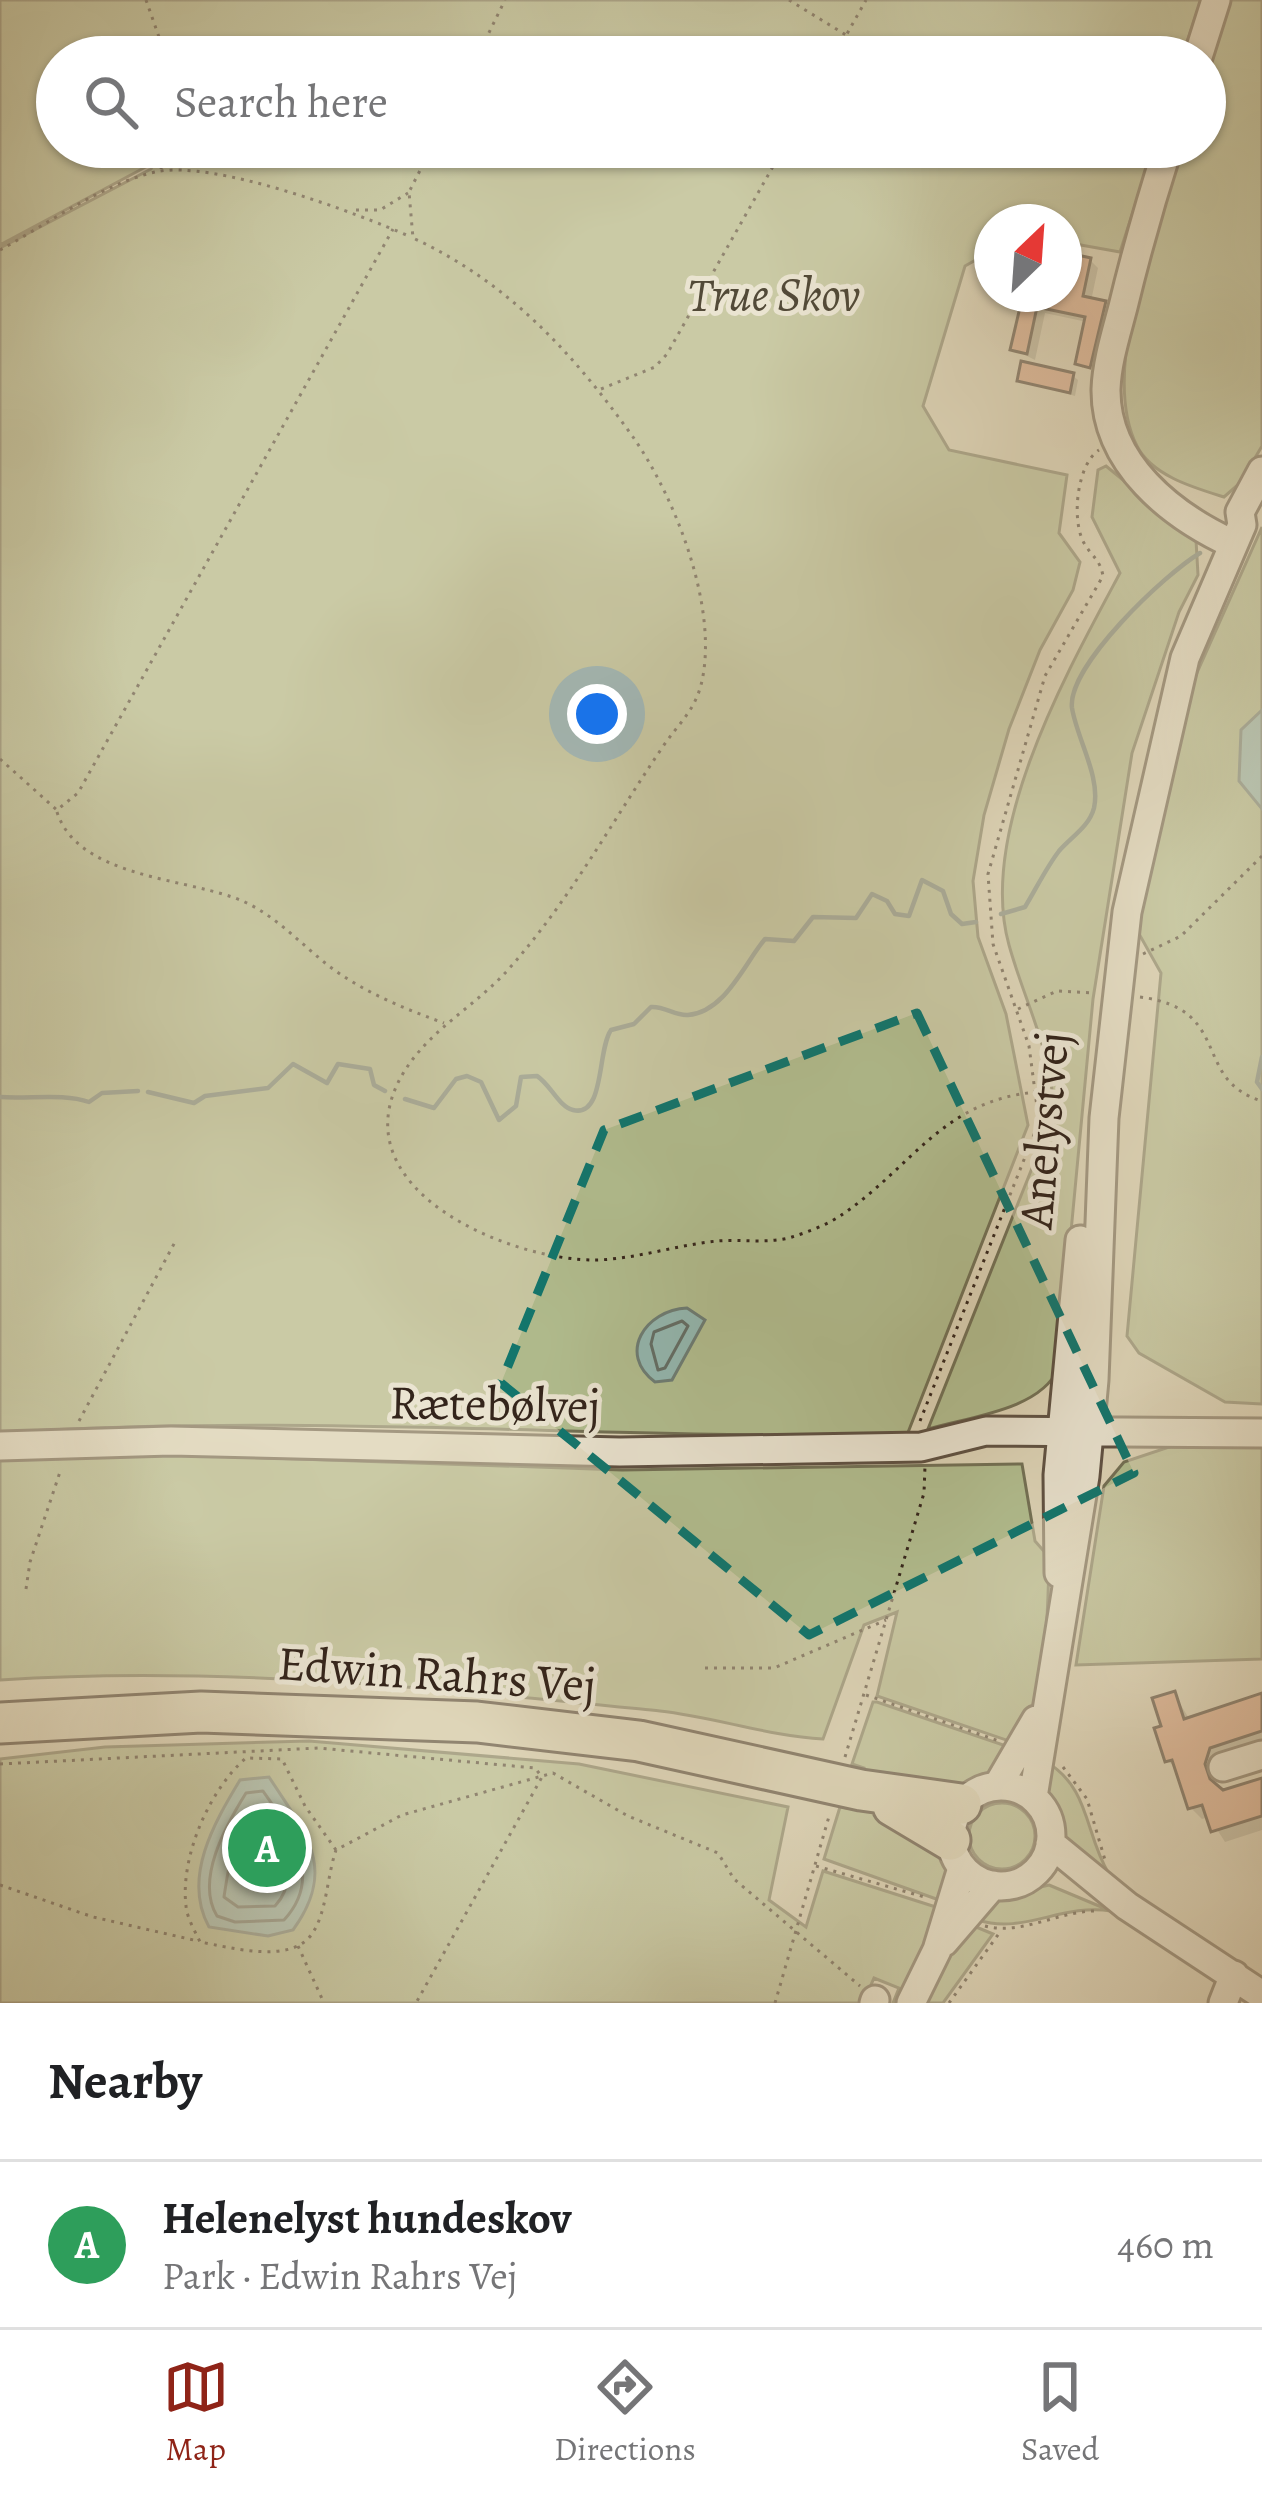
<!DOCTYPE html>
<meta charset="utf-8">
<style>
:root{--surface:#fff;--page:#f2f2f2;--text:#202124;--muted:#757577;--line:#e0e0e0;--accent:#8f2418}
body{margin:0;font-family:Alegreya,serif;background:var(--page);color:var(--text)}
.compass{position:absolute;left:974px;top:204px;width:108px;height:108px;border-radius:50%;background:var(--surface);box-shadow:0 3px 9px #0004;rotate:25deg}
.you{position:absolute;left:597px;top:714px;width:42px;height:42px;margin:-30px;border:9px solid #fff;border-radius:50%;background:#1a73e8;box-shadow:0 0 0 18px #1a73e833}
.badge{display:grid;place-items:center;width:78px;height:78px;border-radius:50%;background:var(--accent);color:#fff;font-size:39px;font-weight:700}
.pin{position:absolute;translate:-50% -50%;border:6px solid #fff;box-shadow:0 3px 12px #0006}
.list{margin:0;padding:0;list-style:none}
h2{display:flex;justify-content:space-between;align-items:center;height:156px;margin:0;padding:0 48px;font-size:51px}
h2 small{font-size:39px;font-weight:400;color:var(--muted)}
.list li{display:grid;grid-template-columns:78px 1fr auto;gap:36px;align-items:center;box-sizing:border-box;height:168px;padding:0 48px;border-top:3px solid var(--line)}
.list b{display:block;font-size:45px;white-space:nowrap}
.list p{margin:0;font-size:39px;white-space:nowrap;color:var(--muted)}
.list em{font-size:39px;font-style:normal;color:var(--muted)}
.icon{flex:none;width:66px;height:66px;fill:none;stroke:currentColor;stroke-width:2;stroke-linecap:round;stroke-linejoin:round}
.map{position:relative;flex:none;width:1262px;height:2003px;overflow:hidden}
.search{position:absolute;background:var(--surface);box-shadow:0 3px 9px #0004;left:36px;right:36px;top:36px;height:132px;display:flex;align-items:center;gap:30px;box-sizing:border-box;padding:0 42px;border-radius:66px;color:var(--muted);font-size:45px}
.sheet{height:324px;background:var(--surface)}
nav{display:flex;justify-content:space-around;align-items:center;box-sizing:border-box;height:168px;border-top:3px solid var(--line);background:var(--surface);font-size:33px;color:var(--muted)}
nav a{display:grid;justify-items:center;gap:6px}
nav .on{color:var(--accent)}
.map>svg:first-child{display:block}
.green{fill:#b1bd8f;stroke:#727055;stroke-width:3}
.water{fill:#93b8b1;stroke:#6d7d75;stroke-width:3}
.shadow{fill:#0003}
.lines{fill:none;stroke-linecap:round;stroke-linejoin:round}
.shore{stroke:#636e66;stroke-width:3}
.stream{stroke:#6d7d75;stroke-width:4.5}
.building{fill:#dd9d7c;stroke:#33241b;stroke-width:3}
.minor-casing{stroke:#5e5042;stroke-width:33}
.highway-casing{stroke:#33241b;stroke-width:45}
.path{stroke:#33241b;stroke-width:3;stroke-dasharray:3 6;stroke-linecap:butt}
.minor{stroke:#eae4d1;stroke-width:27}
.highway{stroke:#ded5b8;stroke-width:39}
.marked{fill:none;stroke:#0f766e;stroke-width:9;stroke-dasharray:24 15;stroke-linejoin:round}
.labels{text-anchor:middle;dominant-baseline:central;stroke-width:10;stroke-linejoin:round;paint-order:stroke}
.park-label{font-size:48px;font-style:italic;fill:#524a38;stroke:#eae4d1}
.street-label{font-size:48px;fill:#33241b;stroke:#eae4d1}
</style>
<div class="map">
<svg width="1262" height="2003" viewBox="0 0 1262 2003">
<rect width="100%" height="100%" fill="#ded5b8"/>
<filter id="stains"><feTurbulence type="fractalNoise" baseFrequency=".00167" numOctaves="4"/><feColorMatrix values="0 0 0 0 .2 0 0 0 0 .09 0 0 0 0 .02 0 0 0 .5 -.17"/></filter>
<radialGradient id="worn" r=".72"><stop offset=".6" stop-color="#630" stop-opacity="0"/><stop offset="1" stop-color="#630" stop-opacity=".3"/></radialGradient>
<path class="green" d="M 0,0 L 1201,0 L 1182,57 L 57,57 L 57,147 L 1154,147 L 1120,252 L 1064,242 L 1064,222 L 992,222 L 992,251 L 965,266 L 923,406 L 949,450 L 1067,475 L 1059,533 L 1080,562 L 1073,590 L 1040,650 L 1009,729 L 984,815 L 973,881 L 978,937 L 1006,1014 L 1028,1125 L 907,1435 C 605,1439 301,1413 0,1433 L 0,248 L 151,169 L 153,163 L 0,245 Z
M 1229,0 L 1262,0 L 1262,446 L 1240,483 L 1224,497 C 1195,488 1152,476 1137,446 C 1098,370 1158,224 1182,147 L 1205,147 L 1205,75 Z
M 1106,466 L 1196,540 L 1198,575 L 1179,612 L 1132,753 L 1093,999 L 1058,1369 C 1040,1410 968,1417 928,1429 L 1054,1113 C 1052,1051 1025,1003 1009,945 C 977,831 1068,670 1120,573 L 1092,517 L 1098,470 Z
M 1262,527 L 1262,1404 L 1225,1402 L 1139,1353 L 1127,1336 L 1161,973 L 1138,932 L 1159,813 L 1196,675 Z
M 1175,1445 L 1262,1446 L 1262,1659 L 1076,1665 L 1104,1486 L 1124,1462 Z
M 67,1451 L 622,1470 L 1022,1464 L 1035,1541 L 1049,1557 C 1048,1621 1047,1685 1018,1744 L 877,1696 L 897,1612 L 864,1625 L 823,1739 C 768,1736 715,1717 660,1711 C 443,1689 219,1665 0,1680 L 0,1457 Z
M 873,1702 L 877,1702 L 1015,1749 C 973,1806 921,1792 862,1779 L 864,1768 L 852,1764 Z
M 309,1741 L 579,1764 L 788,1807 L 769,1900 L 806,1927 L 823,1871 L 942,1909 L 900,2003 L 893,2003 L 899,1988 L 874,1978 L 863,2003 L 0,2003 L 0,1759 L 105,1747 Z
M 1045,1761 C 1091,1788 1084,1833 1109,1874 L 1065,1841 L 1049,1798 Z
M 857,1800 L 940,1843 L 951,1881 L 942,1901 L 824,1859 L 840,1807 L 854,1809 Z
M969 1836a33 33 0 1 1 66 0a33 33 0 1 1-66 0Z
M 1049,1885 L 1111,1911 C 1062,1903 1023,1935 978,1920 L 999,1897 Z
M 969,1924 L 993,1934 L 943,2003 L 922,2003 Z"/>
<path class="water" d="M 1262,710 L 1262,809 L 1239,781 L 1241,730 Z
M 687,1308 L 705,1320 L 672,1380 L 655,1382 C 617,1354 645,1310 687,1308 Z
M 269,1777 C 306,1834 338,1868 293,1930 L 268,1936 L 209,1927 C 182,1878 214,1823 240,1780 Z"/>
<path class="shadow" d="M 1064,255 L 1090,260 L 1098,268 L 1091,301 L 1112,312 L 1100,367 L 1083,363 L 1083,368 L 1078,363 L 1087,322 L 1045,313 L 1035,360 L 1013,349 L 1025,294 L 1064,294 Z
M 1073,376 L 1078,380 L 1075,396 L 1020,380 Z
M 1174,1694 L 1190,1720 L 1262,1697 L 1262,1745 L 1220,1759 L 1216,1785 L 1223,1793 L 1262,1781 L 1262,1830 L 1225,1842 L 1209,1817 L 1202,1819 L 1191,1808 L 1180,1772 L 1168,1761 L 1165,1728 Z"/>
<g class="lines">
<path class="shore" d="M 682,1321 L 688,1326 L 665,1368 L 658,1370 L 651,1344 L 654,1332 Z
M 263,1791 C 292,1832 324,1877 284,1920 L 235,1922 L 217,1916 C 195,1880 226,1825 246,1793 Z
M 258,1812 C 281,1839 302,1877 275,1906 L 238,1907 L 224,1897 C 228,1871 233,1826 258,1812 Z"/>
<path class="stream" d="M 1001,914 L 1025,907 C 1036,889 1046,868 1059,851 C 1071,837 1089,827 1094,808 C 1101,777 1077,739 1072,708 C 1067,666 1165,574 1200,553
M 1262,1057 L 1257,1082 L 1262,1089
M 148,1092 L 194,1103 L 205,1096 L 268,1088 L 293,1064 L 327,1083 L 338,1064 L 370,1069 L 374,1085 L 385,1091
M 0,1097 C 30,1099 64,1093 89,1102 L 102,1093 L 138,1091
M 405,1099 L 434,1108 L 456,1079 L 467,1076 L 481,1082 L 499,1120 L 516,1106 L 521,1077 L 537,1076 C 550,1084 559,1107 573,1110 C 605,1118 597,1050 611,1030 L 634,1024 L 651,1007 C 665,1006 675,1016 688,1015 C 725,1012 744,964 765,939 L 794,941 L 813,917 L 856,918 L 872,894 L 887,901 L 895,914 L 909,916 L 922,880 L 943,891 L 951,914 L 962,924 L 976,922"/>
</g>
<path class="building" d="M 1064,252 L 1091,258 L 1083,296 L 1106,301 L 1090,368 L 1075,364 L 1085,317 L 1037,307 L 1027,354 L 1010,350 L 1021,303 L 1007,300 L 1007,294 L 1064,294 Z
M 1021,361 L 1074,373 L 1070,393 L 1017,381 Z
M 1175,1691 L 1184,1719 L 1262,1693 L 1262,1731 L 1210,1748 L 1205,1764 L 1210,1779 L 1223,1790 L 1262,1778 L 1262,1816 L 1211,1832 L 1202,1805 L 1188,1809 L 1172,1760 L 1165,1762 L 1154,1728 L 1161,1726 L 1152,1698 Z"/>
<g class="lines">
<defs>
<path id="minor" d="M 1198,57 L 1216,0
M 1168,147 C 1151,200 1136,253 1123,307 C 1116,334 1107,362 1106,389 C 1105,464 1172,516 1233,544
M 0,1446 L 171,1441 L 620,1452 L 921,1447 L 986,1431 L 1262,1433
M 1059,1573 L 1058,1475 L 1080,1240
M 1223,1767 L 1262,1755
M 998,1785 L 1036,1720
M951 1836a50 50 0 1 1 100 0a50 50 0 1 1-100 0Z
M 1033,1797 L 1085,1476 L 1094,1380 L 1104,1118 L 1127,912 L 1185,658 L 1242,525 L 1240,512 L 1262,471
M 1050,1843 L 1127,1906 L 1262,1995
M 944,1942 L 993,1885
M 874,2003 L 875,2000
M 911,2003 L 937,1950 L 962,1868
M 1223,2003 L 1234,1975"/>
<path id="highway" d="M 0,1723 L 201,1712 L 477,1722 L 639,1741 L 861,1790 L 961,1804
M 893,1806 L 950,1840"/>
</defs>
<use href="#minor" class="minor-casing"/>
<use href="#highway" class="highway-casing"/>
<path class="path" d="M 146,0 L 166,57
M 789,0 L 846,35
M 477,57 L 505,0
M 834,57 L 866,0
M 432,147 L 409,192 L 413,238 C 508,282 573,353 633,437 C 675,497 720,610 701,685 C 694,712 677,725 662,748 C 609,826 571,899 507,971 C 473,1008 426,1032 401,1077 C 339,1189 509,1261 596,1260 C 636,1259 677,1245 717,1241 C 741,1239 769,1244 792,1237 C 808,1232 829,1224 843,1214 C 913,1166 943,1100 1037,1092
M 161,169 L 165,147
M 356,210 L 380,210 L 408,193
M 0,250 C 49,223 100,185 155,172 C 213,159 357,213 411,237
M 601,389 L 655,367 L 667,354 L 784,147
M 0,759 L 57,810 L 78,793 L 393,229
M 57,812 C 77,875 178,878 232,897 C 271,910 297,941 329,966 C 363,992 405,1009 444,1023
M 1143,954 L 1181,936 L 1262,856
M 1140,997 C 1234,1009 1191,1080 1262,1101
M 1018,1009 L 1057,991 L 1094,993
M 79,1421 L 175,1242
M 920,1421 L 1039,1122 L 1029,1046 L 993,944 L 988,874 L 1045,676 L 1103,576 C 1100,559 1092,557 1084,543 C 1071,520 1077,464 1099,450
M 26,1589 L 30,1562 L 61,1469
M 705,1668 L 774,1668 L 886,1620
M 866,1695 L 999,1741
M 845,1757 L 924,1493 L 925,1466
M 0,1764 L 318,1748 L 535,1768 L 542,1777 L 416,2003
M 1063,1767 L 1087,1799 L 1105,1860
M 336,1850 L 305,1806 L 282,1759 L 246,1758 C 210,1789 180,1856 186,1906 C 187,1918 195,1931 200,1942 C 230,1947 290,1965 312,1934 C 327,1912 327,1876 336,1850 L 402,1815 L 553,1773 L 628,1816 L 718,1853 L 734,1879 L 860,1986
M 816,1866 L 928,1898
M 0,1885 L 93,1917 L 198,1941
M 985,1926 C 1022,1936 1060,1910 1098,1911
M 298,1946 L 324,2003
M 775,2003 L 830,1813
M 949,2003 L 1000,1932"/>
<use href="#minor" class="minor"/>
<use href="#highway" class="highway"/>
</g>
<path d="M0 0H1262V2003H0ZM 917,1013 L 1134,1473 L 809,1635 L 501,1383 L 604,1130 Z" fill="#ded5b8" fill-opacity=".55" fill-rule="evenodd"/>
<path class="marked" d="M 917,1013 L 1134,1473 L 809,1635 L 501,1383 L 604,1130 Z"/>
<g class="labels">
<g class="park-label">
<text x="774" y="294">True Skov</text>
</g>
<g class="street-label">
<text transform="translate(1044 1130) rotate(-85)">Anelystvej</text>
<text transform="translate(495 1404) rotate(1)">Rætebølvej</text>
<text transform="translate(437 1674) rotate(4)">Edwin Rahrs Vej</text>
</g>
</g>
<rect width="100%" height="100%" filter="url(#stains)"/>
<rect width="100%" height="100%" fill="url(#worn)"/>
</svg>
<svg class="compass" viewBox="-18 -18 36 36"><path d="M0-13l5 13h-10z" fill="#e53935"/><path d="M0 13l5-13h-10z" fill="#757577"/></svg>
<div class="you"></div>
<div class="pin badge" style="left:267px;top:1848px;background:#2e9e5b">A</div>
<div class="search"><svg class="icon" aria-label="search" viewBox="0 0 24 24"><circle cx="10" cy="10" r="6"/><path d="M15 15l6 6"/></svg>Search here</div>
</div>
<section class="sheet">
<h2>Nearby<small></small></h2>
<ul class="list">
<li><span class="badge" style="background:#2e9e5b">A</span><div><b>Helenelyst hundeskov</b><p>Park · Edwin Rahrs Vej</p></div><em>460 m</em></li>
</ul>
</section>
<nav>
<a class="on"><svg class="icon" aria-label="map" viewBox="0 0 24 24"><path d="M3 6l6-2 6 2 6-2v14l-6 2-6-2-6 2zM9 4v14M15 6v14"/></svg>Map</a>
<a><svg class="icon" aria-label="directions" viewBox="0 0 24 24"><path d="M12 3l9 9-9 9-9-9zM9 14v-3h6M13 9l2 2-2 2"/></svg>Directions</a>
<a><svg class="icon" aria-label="saved" viewBox="0 0 24 24"><path d="M7 4h10v16l-5-4-5 4z"/></svg>Saved</a>
</nav>
